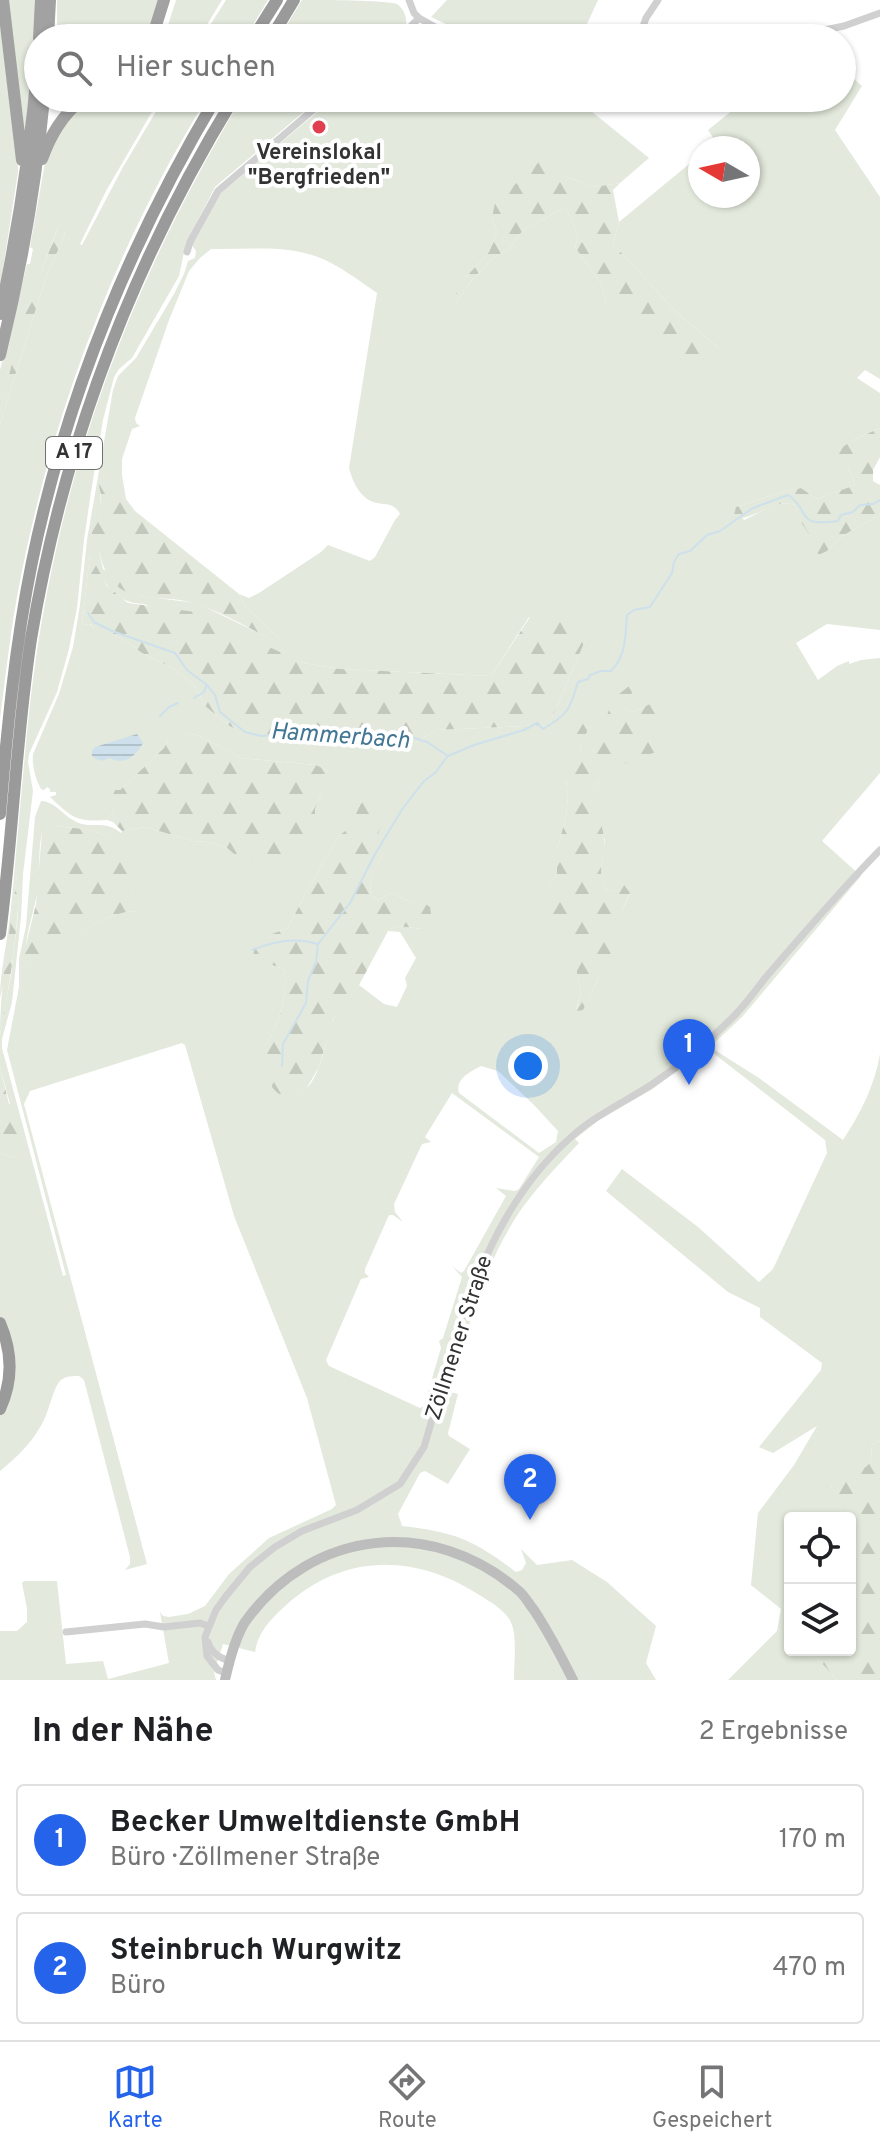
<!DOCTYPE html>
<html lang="de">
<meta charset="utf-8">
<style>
:root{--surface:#fff;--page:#f6f6f6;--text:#202124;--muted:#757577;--line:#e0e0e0;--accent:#2563eb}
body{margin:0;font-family:Overpass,sans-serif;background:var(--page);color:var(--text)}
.controls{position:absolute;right:24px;bottom:24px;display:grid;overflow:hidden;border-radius:8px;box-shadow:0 2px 6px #0004}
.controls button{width:72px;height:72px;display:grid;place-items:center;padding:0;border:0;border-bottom:2px solid var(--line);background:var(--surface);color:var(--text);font:40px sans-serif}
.compass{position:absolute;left:688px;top:136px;width:72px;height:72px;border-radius:50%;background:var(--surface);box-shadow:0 2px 6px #0004;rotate:279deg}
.you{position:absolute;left:528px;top:1066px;width:28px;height:28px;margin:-20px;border:6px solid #fff;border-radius:50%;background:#1a73e8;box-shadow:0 0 0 12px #1a73e833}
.badge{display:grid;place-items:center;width:52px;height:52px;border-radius:50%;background:var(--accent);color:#fff;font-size:26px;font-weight:700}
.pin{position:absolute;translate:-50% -66px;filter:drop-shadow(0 2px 4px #0008)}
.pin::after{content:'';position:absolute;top:42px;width:28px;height:24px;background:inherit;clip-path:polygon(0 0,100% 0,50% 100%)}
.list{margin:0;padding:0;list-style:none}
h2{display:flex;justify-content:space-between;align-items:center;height:104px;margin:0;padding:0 32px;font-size:34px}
h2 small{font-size:26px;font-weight:400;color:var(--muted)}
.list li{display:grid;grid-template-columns:52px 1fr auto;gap:24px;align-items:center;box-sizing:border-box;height:112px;margin:0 16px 16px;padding:0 16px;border:2px solid var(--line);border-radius:8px}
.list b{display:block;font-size:30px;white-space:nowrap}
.list p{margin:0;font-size:26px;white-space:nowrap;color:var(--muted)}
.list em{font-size:26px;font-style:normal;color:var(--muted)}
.icon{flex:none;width:44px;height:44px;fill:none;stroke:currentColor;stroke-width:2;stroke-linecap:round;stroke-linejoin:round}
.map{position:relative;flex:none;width:880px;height:1680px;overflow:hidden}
.search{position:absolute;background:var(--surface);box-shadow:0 2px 6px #0004;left:24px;right:24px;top:24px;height:88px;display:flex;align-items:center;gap:20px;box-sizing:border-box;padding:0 28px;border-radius:44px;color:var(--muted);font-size:30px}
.sheet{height:360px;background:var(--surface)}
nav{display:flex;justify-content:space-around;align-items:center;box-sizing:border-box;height:112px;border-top:2px solid var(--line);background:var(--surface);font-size:22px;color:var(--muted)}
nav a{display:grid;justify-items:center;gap:4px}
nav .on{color:var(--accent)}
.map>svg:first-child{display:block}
.green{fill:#e3e9dc;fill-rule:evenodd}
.forest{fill:url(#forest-firs)}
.water{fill:url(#water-rules)}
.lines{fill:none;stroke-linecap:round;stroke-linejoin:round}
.stream{stroke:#cde0eb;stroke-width:2}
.minor{stroke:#d0d0d0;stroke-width:7}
.secondary{stroke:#bdbdbd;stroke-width:10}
.trunk{stroke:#a2a2a2;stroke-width:12}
.motorway{stroke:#9a9a9a;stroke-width:12}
.poi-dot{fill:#e03f4f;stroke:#fff;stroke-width:3}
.labels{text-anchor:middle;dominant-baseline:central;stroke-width:8;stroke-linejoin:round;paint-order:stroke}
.shield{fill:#fff;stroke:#707070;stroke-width:2}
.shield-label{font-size:20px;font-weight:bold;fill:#333}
.poi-label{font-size:22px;font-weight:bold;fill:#333;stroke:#fff}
.street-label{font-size:22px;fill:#333;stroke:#fff}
.water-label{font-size:24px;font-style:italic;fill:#427694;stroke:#fff}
</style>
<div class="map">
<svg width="880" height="1680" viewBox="0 0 880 1680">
<defs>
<pattern id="forest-firs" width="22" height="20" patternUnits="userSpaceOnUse" patternTransform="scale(2)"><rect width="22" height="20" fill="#e3e9dc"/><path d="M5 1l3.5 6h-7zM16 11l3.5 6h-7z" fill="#c3c8bd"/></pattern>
<pattern id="water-rules" width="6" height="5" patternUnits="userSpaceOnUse" patternTransform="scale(2)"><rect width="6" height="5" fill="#cde0eb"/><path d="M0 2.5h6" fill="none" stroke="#b0c1ca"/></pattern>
</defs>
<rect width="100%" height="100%" fill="#fff"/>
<path class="green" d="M 5,0 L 37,0 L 33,76 L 24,159 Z
M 57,0 L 160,0 L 149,38 L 60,38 L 57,21 Z
M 176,0 L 222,0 L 199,38 L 164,38 Z
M 226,0 L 268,0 L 245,38 L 202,38 Z
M 302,0 C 320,0 386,0 397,4 C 405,10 407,18 406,27 L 401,24 L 397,29 L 401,33 L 397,33 L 392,38 L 360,38 L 339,33 L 337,38 L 279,38 Z
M 447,0 L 598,0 L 587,24 L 584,38 L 476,38 L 431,17 Z
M 0,3 L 18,142 L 18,172 L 0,288 Z
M 842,69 L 862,86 L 835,130 L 880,197 L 880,379 L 865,370 L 857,378 L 880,393 L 880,428 L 853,440 L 848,467 L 855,485 L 817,499 L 801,488 C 778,491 758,501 736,507 L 744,520 C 760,513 780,497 796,506 C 797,525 815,538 827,551 L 842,536 L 880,515 L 880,630 L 827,624 L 796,643 L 818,680 L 837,666 L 849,661 L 849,664 L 861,660 L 880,658 L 880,773 L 822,841 L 861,876 L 742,1017 L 710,1047 L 759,1078 L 843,1140 C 860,1114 875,1085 880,1054 L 880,1441 L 871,1445 L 872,1460 L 866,1467 L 831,1487 L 845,1518 L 790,1518 L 790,1650 L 810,1650 L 837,1680 L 728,1680 L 777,1631 L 781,1609 L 751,1585 L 758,1513 L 794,1465 L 817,1426 L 773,1453 L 759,1447 L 821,1370 L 822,1363 L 760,1317 L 760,1308 L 728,1292 L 606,1191 L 622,1169 L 698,1227 L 759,1282 L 773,1269 L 827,1153 L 825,1140 L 708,1049 L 651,1090 L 599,1120 L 575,1139 L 579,1143 C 565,1158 550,1173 537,1189 C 488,1246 470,1321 450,1392 L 458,1394 L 448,1433 L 449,1436 L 470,1449 L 448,1484 L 425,1471 L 420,1473 L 398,1514 L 402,1526 C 455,1532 474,1540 516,1572 L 522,1570 L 526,1563 L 521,1549 L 537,1565 L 572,1560 L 607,1582 L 656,1626 L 646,1663 L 656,1680 L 514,1680 C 514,1665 517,1638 512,1625 C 508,1612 492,1603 481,1596 C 416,1553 343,1552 284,1607 C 270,1620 258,1632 255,1652 L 223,1644 L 214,1672 L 216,1680 L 0,1680 L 0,1631 L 17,1631 L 27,1622 L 27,1609 L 22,1583 L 24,1581 L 57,1581 L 66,1664 L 103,1661 L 108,1679 L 169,1663 L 160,1612 L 163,1616 L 169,1617 L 188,1614 L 205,1606 L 229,1574 L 269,1538 L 332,1509 L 336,1505 L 307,1398 L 234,1216 L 185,1045 L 182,1043 L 30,1091 L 24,1104 L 147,1564 L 125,1570 L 130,1564 L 130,1557 L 84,1380 L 79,1376 C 72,1376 66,1376 61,1380 C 53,1387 49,1412 43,1422 C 32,1443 18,1456 0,1471 L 0,1414 L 9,1391 L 0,1318 L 0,1153 L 16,1158 L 10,1104 L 0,1067 L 0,1034 L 11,975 L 18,915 L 19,874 L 17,875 L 4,980 L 0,998 C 0,978 4,958 7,938 C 12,907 14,874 17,842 C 24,768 29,693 42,620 C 75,430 143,262 242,98 L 320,98 L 215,187 L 186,243 L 179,276 L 132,358 L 119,369 L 114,377 L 103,420 L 91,492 L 84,540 L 77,608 L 69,649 L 57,692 L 29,754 L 28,762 L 33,791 L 23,874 L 21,917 L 12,1002 L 2,1039 L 2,1048 L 63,1276 L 66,1275 L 7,1050 L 19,987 L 19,959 L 26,926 L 35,817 L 41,801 C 54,801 62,814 73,820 C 90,831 103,818 121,833 L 122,831 L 145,827 L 193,841 L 207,842 L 226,847 L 234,854 L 315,809 L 321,794 L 327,790 L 331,772 L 316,765 L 241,758 L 198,735 L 189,734 L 182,740 L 168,740 L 164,748 L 120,790 L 113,812 L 107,820 C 75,822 73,818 50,797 L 56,795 L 56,792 L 50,792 L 50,789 L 47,787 L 44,790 L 41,789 C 35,778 32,766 33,754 L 59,694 L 73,647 L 80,605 L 87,540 L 113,390 L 118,376 L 136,358 L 174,294 L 184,274 L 188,261 L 195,258 L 196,251 L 191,244 L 220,194 L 334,98 L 575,98 L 649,158 L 620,183 L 594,187 L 564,176 L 492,218 L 497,232 L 489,252 L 466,277 L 456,303 L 471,281 L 494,257 L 509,249 L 523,230 L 566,207 L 578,236 L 575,247 L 601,284 L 607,307 L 721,350 L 676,312 L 613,244 L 619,222 L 700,155 L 700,196 L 748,196 L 748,148 L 709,148 L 716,142 L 708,130 L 738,106 L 737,98 L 842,98 ZM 211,249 C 247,250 284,244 318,257 C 339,265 358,280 377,293 L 349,468 C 353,483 361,500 377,503 C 388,505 394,503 400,514 L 395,520 L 375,557 L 370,561 L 328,545 L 321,552 L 259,593 L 249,598 L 239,594 L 246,607 L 281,640 L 277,642 L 197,603 L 139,596 L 103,569 L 97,544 L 93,538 C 96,529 100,519 101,510 C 101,497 99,488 102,475 L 122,475 L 122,459 L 132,429 L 140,426 L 136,423 L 135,418 L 169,320 L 189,271 L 200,258 ZM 90,555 C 104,581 112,603 144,604 L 258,643 L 303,663 L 340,669 L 491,676 L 529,617 L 585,641 L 549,725 L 436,730 L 411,746 L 356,743 L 228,725 L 205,706 L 195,686 L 173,668 L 142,653 L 121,638 L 102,632 L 89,624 L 82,625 ZM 629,687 L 633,689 L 622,709 L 633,712 L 652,703 L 644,724 L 645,730 L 651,730 L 650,745 L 659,751 C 631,758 615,765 594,786 L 593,803 L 605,840 L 600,878 L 604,888 L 613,892 L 630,894 L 623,908 L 598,980 L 583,1009 L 576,1010 L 581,990 L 577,976 L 577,960 L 569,944 L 548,890 L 557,873 L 557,850 L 566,816 L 568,797 L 566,780 L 591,722 L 581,746 L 580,754 L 589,754 L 595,748 ZM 360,805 L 371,860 L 384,853 C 375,867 368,878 371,895 L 378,900 L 391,893 L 413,903 L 423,929 L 396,926 L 388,931 L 400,932 L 416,958 L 405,978 L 407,986 L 397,1007 L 384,1004 L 359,985 C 350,996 338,1009 332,1022 C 324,1044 321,1083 298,1095 L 262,1050 C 278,1029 289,995 284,969 L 272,965 L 269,935 L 288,928 L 305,894 L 339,836 L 350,828 ZM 55,826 L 84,829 L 106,835 L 141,911 C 103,909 57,947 27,969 C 21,942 34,916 38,888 C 40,870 38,850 42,832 ZM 481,1066 L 498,1071 L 533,1104 L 558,1131 L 556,1142 L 539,1153 L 459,1093 C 455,1079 470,1072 481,1066 ZM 452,1093 L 539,1157 L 519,1189 L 515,1191 L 496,1188 L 506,1196 L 464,1271 L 461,1273 L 452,1266 L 462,1277 L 443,1338 L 439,1341 L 441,1348 L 424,1406 L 420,1408 L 329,1366 L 326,1360 L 361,1279 L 369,1277 L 365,1273 L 365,1269 L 389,1215 L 393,1215 L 403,1222 L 395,1212 L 394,1204 L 422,1144 L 431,1142 L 425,1137 Z
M 87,98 L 160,98 L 106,191 L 80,244 L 82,245 L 123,167 L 164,98 L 207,98 C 116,245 53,411 20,581 C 11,626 6,673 0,719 L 0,424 L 45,280 L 65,234 L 60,222 L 27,309 L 0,413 L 0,370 L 27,264 L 30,264 L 33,249 L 30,247 L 46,157 L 52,139 Z"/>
<path class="forest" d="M 539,162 L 564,176 L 594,187 L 620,183 L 613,190 L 619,222 L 613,244 L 676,312 L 722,351 L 684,361 L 637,331 L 607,307 L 601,284 L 575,247 L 578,236 L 566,207 L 523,230 L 509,249 L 494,257 L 471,281 L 456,303 L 452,300 L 466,277 L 489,252 L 497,232 L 492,218 L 495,203 Z
M 60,221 L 65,234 L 45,280 L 0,424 L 0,413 C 9,376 17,339 29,303 C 39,275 51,249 60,221 Z
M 880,428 L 880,457 L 873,470 L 873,481 L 880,485 L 880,515 L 842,536 L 827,551 L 818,555 C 816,548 814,542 810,536 C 804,525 796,519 796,506 C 777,495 757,520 733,519 L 736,507 C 758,501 778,491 801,488 L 817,499 L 855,485 L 848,467 L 834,453 L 853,440 Z
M 102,475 L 122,475 L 126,499 L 135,511 L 239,594 L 246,607 L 282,641 L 278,643 C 252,630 227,615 200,605 C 161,590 114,613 100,555 C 98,547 91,539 92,532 C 93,526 98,522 100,516 C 100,513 102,500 101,498 C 101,488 96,486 102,475 Z
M 90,554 L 107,586 L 128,603 L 195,612 L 303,663 L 340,669 L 491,676 L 530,617 L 559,611 L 585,641 L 549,725 L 436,730 L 411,746 L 309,737 L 252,738 L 228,725 L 205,706 L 195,686 L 173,668 L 142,653 L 121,638 L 102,633 L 90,624 L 82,625 Z
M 629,686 L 634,689 L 623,709 L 633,712 L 652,703 L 669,702 L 660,716 L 645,724 L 645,730 L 652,730 L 650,745 L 661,751 C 634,758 614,766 594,786 C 593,808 601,817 604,837 C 607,854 596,870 604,888 L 613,892 L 624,885 L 630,893 L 623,908 L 616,943 L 583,1010 L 576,1011 L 581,990 L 577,976 L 577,960 L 559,928 L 548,906 L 548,890 L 557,873 L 557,850 L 566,816 L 568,797 L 566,780 L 568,755 L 575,737 L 585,720 L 591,722 L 581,746 L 580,754 L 589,754 L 595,748 L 613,699 Z
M 189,734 L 198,735 L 241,758 L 316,765 L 331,772 L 335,781 L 327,791 L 321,794 L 315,809 L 315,816 L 305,835 L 285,859 L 274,864 L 253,863 L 234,854 L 226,847 L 207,842 L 193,841 L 145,827 L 122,831 L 113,822 L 107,820 L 113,812 L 115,805 L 109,802 L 115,790 L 120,790 L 164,748 L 168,740 L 182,740 Z
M 364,801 L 382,818 C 382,834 368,846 371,859 L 385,851 C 376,866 368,877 371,895 L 378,900 L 391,893 L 413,903 L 421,901 L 430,907 L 432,920 L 423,929 L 396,926 L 388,931 L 359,985 L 333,1019 L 319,1067 L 305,1091 L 298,1095 L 293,1101 C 268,1093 264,1074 262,1050 C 278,1029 289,995 284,969 L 272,965 L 260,967 L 252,960 L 255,947 L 269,935 L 288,928 L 305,894 L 339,836 L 350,827 L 360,805 Z
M 41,819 L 55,826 L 84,829 L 106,835 L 121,855 L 142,911 C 102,909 58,947 27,970 L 24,953 L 36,904 L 42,832 L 38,823 Z
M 17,874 L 20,874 C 18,928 11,981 0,1034 C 0,981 11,927 17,874 Z
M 0,1067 L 9,1104 L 15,1104 L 26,1152 L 16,1158 L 0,1153 Z
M 880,1441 L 880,1680 L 837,1680 L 810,1650 L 850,1650 L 850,1518 L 845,1518 L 831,1488 L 845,1466 L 866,1467 L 872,1460 L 871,1445 Z"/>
<path class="water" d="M 137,734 L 143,743 C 136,756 124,766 110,758 C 102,762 98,761 92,756 L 92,751 L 95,747 Z"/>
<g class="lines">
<path class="stream" d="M 88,613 L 94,622 L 112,631 L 175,653 L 187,670 L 207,685 L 215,695 L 220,712 L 245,732 L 261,736 L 315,732 L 323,737 L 343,739 L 362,738 L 392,741 L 411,737 L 427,742 L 448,756 L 474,745 L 524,730 L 537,723 L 543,729 C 567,715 570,710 578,682 L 588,679 L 590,675 L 601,671 L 611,671 C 627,655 625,635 627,615 L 634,610 L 650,607 L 672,573 L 674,562 L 679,554 L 690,551 L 707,535 L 720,531 L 753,508 L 788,495 C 813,512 793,527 838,521 L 841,515 L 853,512 L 860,505 L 873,504 L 880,500
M 194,698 L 204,692 L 206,686
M 160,716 L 169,707 L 178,703
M 252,950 C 272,942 296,937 317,944
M 282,1066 L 283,1044 L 306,1003 L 308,981 L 316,962 L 318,944 L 350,903 L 375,854 L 403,808 L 424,781 L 435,773 L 447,757"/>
<path class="minor" d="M 409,0 L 414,13 L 419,18 L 455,38
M 399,38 L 419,18
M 639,38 L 646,18 L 658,0
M 786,38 L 844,26 L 880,13
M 582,98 C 594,103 603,105 615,98
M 187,252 L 190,242 L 218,191 L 327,98
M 66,1632 L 145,1624 L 164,1627 L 200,1623 L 208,1626
M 208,1642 C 211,1653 219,1658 230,1661
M 226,1673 L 218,1670 L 207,1656 L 205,1637 L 216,1610 L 226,1596 L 250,1567 L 275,1547 L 302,1531 L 357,1510 L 400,1484 L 424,1447 C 457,1338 480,1218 570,1138 C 594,1116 624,1102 651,1085 C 679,1066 707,1043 731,1019 C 744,1007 755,991 766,977 C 803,934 840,891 880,850"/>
<path class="secondary" d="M 225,1680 C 229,1662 235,1638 245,1622 C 312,1528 433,1516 519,1591 C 525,1596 529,1604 534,1610 C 549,1633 561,1656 573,1680"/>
<path class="trunk" d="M 3,0 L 22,160
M 39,38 L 41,0
M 48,38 L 50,0
M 152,38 L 164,0
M 42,159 C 51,134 62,116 83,98
M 0,314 C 18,230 31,146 38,60
M 0,355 C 21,270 36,185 44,98"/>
<path class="motorway" d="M 253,38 L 277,0
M 271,38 L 294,0
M 0,814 C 7,730 15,645 32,562 C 66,397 130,242 216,98
M 0,934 C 13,836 16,737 31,639 C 63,446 132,264 234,98
M 0,1323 C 12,1351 13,1381 0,1409"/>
</g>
<circle class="poi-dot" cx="319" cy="127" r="8"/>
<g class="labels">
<rect class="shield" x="46" y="437" width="56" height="32" rx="6"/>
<g class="shield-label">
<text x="74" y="453">A 17</text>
</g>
<g class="poi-label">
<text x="319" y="153">Vereinslokal<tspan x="319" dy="25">"Bergfrieden"</tspan></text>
</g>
<g class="street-label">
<text transform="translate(460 1338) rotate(-72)">Zöllmener Straße</text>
</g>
<g class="water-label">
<text transform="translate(340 737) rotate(4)">Hammerbach</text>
</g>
</g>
</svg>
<div class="controls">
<button><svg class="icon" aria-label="locate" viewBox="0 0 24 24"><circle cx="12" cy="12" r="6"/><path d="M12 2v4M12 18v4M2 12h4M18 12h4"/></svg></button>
<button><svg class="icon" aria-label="layers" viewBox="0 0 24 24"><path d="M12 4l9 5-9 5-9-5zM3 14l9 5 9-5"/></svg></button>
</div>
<svg class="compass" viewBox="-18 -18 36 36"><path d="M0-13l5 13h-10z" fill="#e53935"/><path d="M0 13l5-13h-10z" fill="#757577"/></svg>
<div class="you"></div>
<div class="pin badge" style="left:689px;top:1085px">1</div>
<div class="pin badge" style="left:530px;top:1520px">2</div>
<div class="search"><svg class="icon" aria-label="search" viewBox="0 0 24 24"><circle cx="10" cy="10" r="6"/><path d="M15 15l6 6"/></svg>Hier suchen</div>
</div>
<section class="sheet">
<h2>In der Nähe<small>2 Ergebnisse</small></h2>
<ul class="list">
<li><span class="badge">1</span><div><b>Becker Umweltdienste GmbH</b><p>Büro · Zöllmener Straße</p></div><em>170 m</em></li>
<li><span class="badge">2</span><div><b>Steinbruch Wurgwitz</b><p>Büro</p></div><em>470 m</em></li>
</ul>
</section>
<nav>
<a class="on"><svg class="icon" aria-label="map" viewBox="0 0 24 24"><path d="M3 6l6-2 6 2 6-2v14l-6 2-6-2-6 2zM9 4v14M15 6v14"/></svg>Karte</a>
<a><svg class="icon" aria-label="directions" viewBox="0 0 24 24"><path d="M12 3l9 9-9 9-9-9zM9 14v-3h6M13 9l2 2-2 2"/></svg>Route</a>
<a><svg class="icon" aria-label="saved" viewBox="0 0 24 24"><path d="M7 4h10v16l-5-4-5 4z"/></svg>Gespeichert</a>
</nav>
